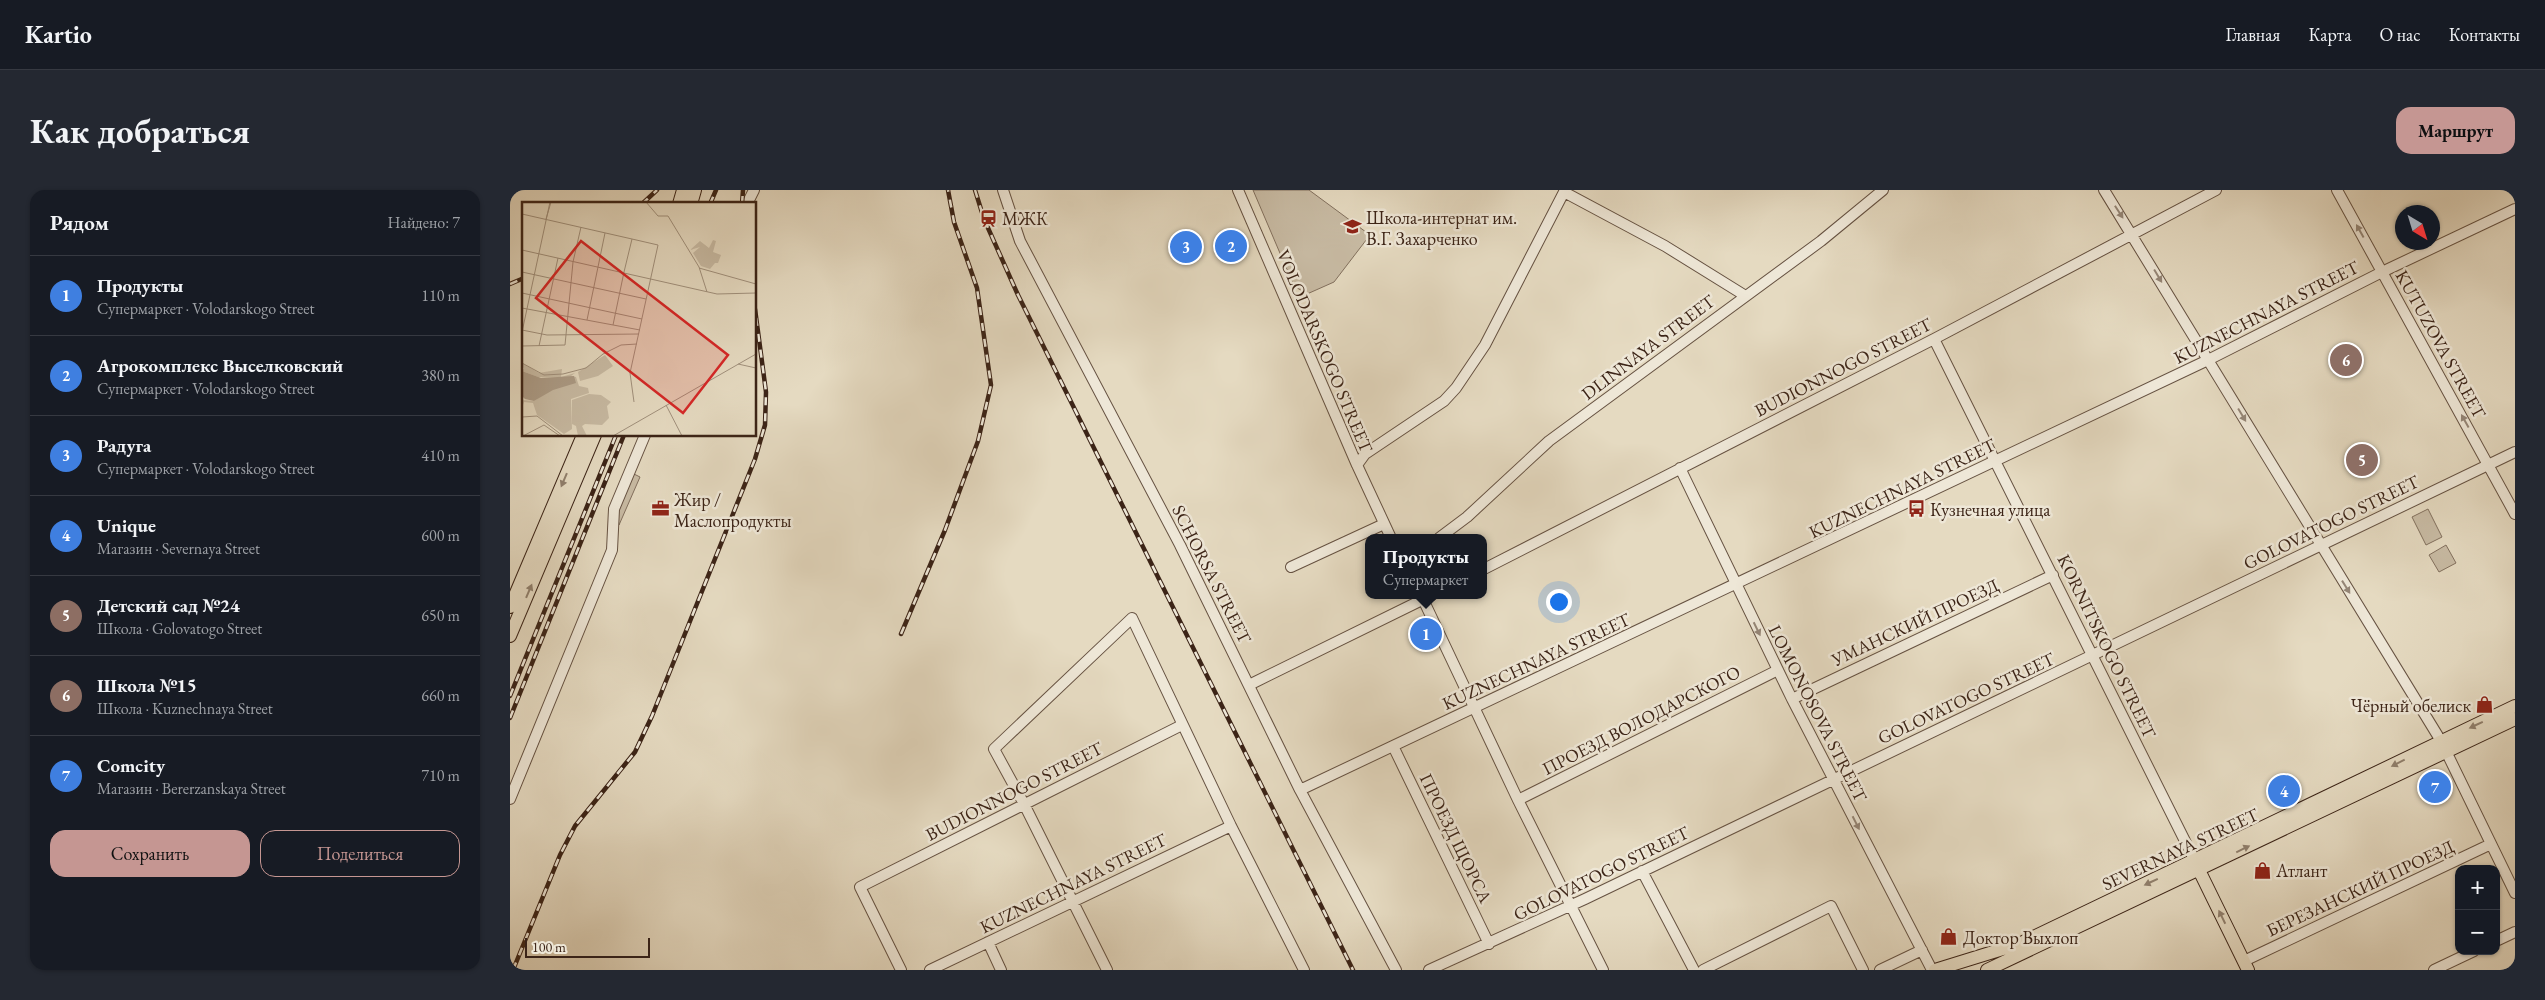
<!DOCTYPE html>
<html lang="ru">
<meta charset="utf-8">
<style>
:root{--surface:#171b24;--page:#242831;--text:#f1f3f6;--muted:#9ea1a6;--line:#363941;--accent:#c59692}
body{margin:0;font-family:"EB Garamond",serif;background:var(--page);color:var(--text)}
.controls{position:absolute;right:15px;bottom:15px;display:grid;overflow:hidden;border-radius:10px;box-shadow:0 1px 4px #0004}
.controls button{width:45px;height:45px;display:grid;place-items:center;padding:0;border:0;border-bottom:1px solid var(--line);background:var(--surface);color:var(--text);font:25px sans-serif}
.compass{position:absolute;left:1885px;top:15px;width:45px;height:45px;border-radius:50%;background:var(--surface);box-shadow:0 1px 4px #0004;rotate:142deg}
.scale{position:absolute;left:15px;bottom:12px;width:125px;box-sizing:border-box;padding-left:5px;border:2px solid #3c2417;border-top:0;font-size:14px;line-height:18px;white-space:nowrap;color:#3c2417;-webkit-text-stroke:4px #eee7d7;paint-order:stroke}
.you{position:absolute;left:1048px;top:411px;width:18px;height:18px;margin:-12px;border:4px solid #fff;border-radius:50%;background:#1a73e8;box-shadow:0 0 0 8px #1a73e833}
.badge{display:grid;place-items:center;width:32px;height:32px;border-radius:50%;background:var(--accent);color:#fff;font-size:16px;font-weight:700}
.pin{position:absolute;translate:-50% -50%;border:2px solid #fff;box-shadow:0 1px 5px #0006}
.popup{position:absolute;left:855px;top:344px;width:122px;height:65px;box-sizing:border-box;display:grid;place-content:center;border-radius:10px;background:var(--surface);filter:drop-shadow(0 1px 4px #0005);font-size:16px;white-space:nowrap;color:var(--muted)}
.popup b{font-size:19px;color:var(--text)}
.popup::after{content:'';position:absolute;left:50%;top:100%;margin-left:-10px;border:10px solid transparent;border-top-color:var(--surface)}
.list{margin:0;padding:0;list-style:none}
h2{display:flex;justify-content:space-between;align-items:center;height:65px;margin:0;padding:0 20px;font-size:21px}
h2 small{font-size:16px;font-weight:400;color:var(--muted)}
.list li{display:grid;grid-template-columns:32px 1fr auto;gap:15px;align-items:center;box-sizing:border-box;height:80px;padding:0 20px;border-top:1px solid var(--line)}
.list b{display:block;font-size:19px;white-space:nowrap}
.list p{margin:0;font-size:16px;white-space:nowrap;color:var(--muted)}
.list em{font-size:16px;font-style:normal;color:var(--muted)}
.actions{display:flex;gap:10px;padding:15px 20px}
.actions a{flex:1;padding:11px 0;border:1px solid var(--accent);border-radius:15px;text-align:center;font-size:18px;color:var(--accent)}
.actions .main{background:var(--accent);color:#111}
.map{position:relative;flex:none;width:2005px;height:780px;overflow:hidden;border-radius:15px}
header{display:flex;align-items:center;gap:30px;box-sizing:border-box;height:70px;padding:0 25px;background:var(--surface);border-bottom:1px solid var(--line)}
header strong{font-size:24px}
nav{display:flex;gap:28px;margin-inline-start:auto;font-size:18px}
.intro{display:flex;align-items:center;justify-content:space-between;box-sizing:border-box;height:120px;padding:0 30px}
h1{margin:0;font-size:35px}
.button{padding:12px 22px;border-radius:15px;background:var(--accent);color:#111;font-size:18px;font-weight:700}
main{display:flex;gap:30px;padding:0 30px}
aside{flex:1;background:var(--surface);border-radius:15px;box-shadow:0 1px 4px #0004}
.map>svg:first-child{display:block}
.green{fill:#c8bba4;stroke:#82705e}
.lines{fill:none;stroke-linecap:round;stroke-linejoin:round}
.minor-casing{stroke:#665242;stroke-width:12}
.major-casing{stroke:#3c2417;stroke-width:14}
.minor{stroke:#eee7d7;stroke-width:10}
.major{stroke:#e5dac1;stroke-width:12}
.rail-casing{stroke:#3c2417;stroke-width:4.5}
.rail{stroke:#eee7d7;stroke-width:2.5;stroke-dasharray:8;stroke-linecap:butt}
.oneway{fill:#958677}
.oneway2{fill:#907f6c}
.labels{text-anchor:middle;dominant-baseline:central;stroke-width:5;stroke-linejoin:round;paint-order:stroke}
.poi-label{font-size:18px;fill:#3c2417;stroke:#eee7d7;text-anchor:start}
.street-label{font-size:18px;fill:#3c2417;stroke:#eee7d7}
.inset-road{fill:none;stroke:#a1917d;stroke-width:1}
.view{fill:#d62828;fill-opacity:0.15;stroke:#d62828;stroke-width:2.5}
.inset-edge{fill:none;stroke:#3c2417;stroke-width:2.5}
</style>
<header>
<strong>Kartio</strong>
<nav><a>Главная</a><a>Карта</a><a>О нас</a><a>Контакты</a></nav>
</header>
<div class="intro"><h1>Как добраться</h1><a class="button">Маршрут</a></div>
<main>
<aside>
<h2>Рядом<small>Найдено: 7</small></h2>
<ul class="list">
<li><span class="badge" style="background:#3f7fe0">1</span><div><b>Продукты</b><p>Супермаркет · Volodarskogo Street</p></div><em>110 m</em></li>
<li><span class="badge" style="background:#3f7fe0">2</span><div><b>Агрокомплекс Выселковский</b><p>Супермаркет · Volodarskogo Street</p></div><em>380 m</em></li>
<li><span class="badge" style="background:#3f7fe0">3</span><div><b>Радуга</b><p>Супермаркет · Volodarskogo Street</p></div><em>410 m</em></li>
<li><span class="badge" style="background:#3f7fe0">4</span><div><b>Unique</b><p>Магазин · Severnaya Street</p></div><em>600 m</em></li>
<li><span class="badge" style="background:#8d6e63">5</span><div><b>Детский сад №24</b><p>Школа · Golovatogo Street</p></div><em>650 m</em></li>
<li><span class="badge" style="background:#8d6e63">6</span><div><b>Школа №15</b><p>Школа · Kuznechnaya Street</p></div><em>660 m</em></li>
<li><span class="badge" style="background:#3f7fe0">7</span><div><b>Comcity</b><p>Магазин · Bererzanskaya Street</p></div><em>710 m</em></li>
</ul>
<div class="actions"><a class="main">Сохранить</a><a>Поделиться</a></div>
</aside>
<div class="map">
<svg width="2005" height="780" viewBox="0 0 2005 780">
<rect width="100%" height="100%" fill="#e5dac1"/>
<filter id="stains"><feTurbulence type="fractalNoise" baseFrequency=".004" numOctaves="4"/><feColorMatrix values="0 0 0 0 .2 0 0 0 0 .09 0 0 0 0 .02 0 0 0 .5 -.17"/></filter>
<radialGradient id="worn" r=".72"><stop offset=".6" stop-color="#630" stop-opacity="0"/><stop offset="1" stop-color="#630" stop-opacity=".3"/></radialGradient>
<path class="green" d="M 743,0 L 799,0 L 860,45 L 824,92 L 797,104 L 784,96 Z
M 124,284 L 130,287 L 109,335 L 107,323 Z
M 1918,319 L 1932,347 L 1916,355 L 1902,327 Z
M 1936,355 L 1946,373 L 1929,382 L 1919,365 Z"/>
<g class="lines">
<defs>
<path id="minor" d="M 493,0 L 510,51 L 670,355 L 790,600 L 886,780
M 728,0 L 847,275 L 881,348
M 1594,0 L 1931,551 L 2005,703
M 1827,0 L 2005,324
M 1054,2 L 1155,56 L 1234,105
M 237,14 L 244,0
M 1424,149 L 1685,671
M 847,275 L 855,264 L 934,211 L 946,198 L 975,155 L 1055,0
M 1170,278 L 1282,509 L 1422,780
M 929,348 L 957,327 L 1039,251 L 1311,51 L 1373,0
M 781,377 L 874,334
M 974,379 L 1424,149 L 1706,0
M 911,405 L 1008,610 L 1093,780
M 739,495 L 922,405
M 1282,509 L 1543,385
M 883,556 L 979,754
M 790,600 L 1698,170 L 1872,82 L 2005,19
M 0,609 L 102,360 L 104,319 L 135,245
M 1008,610 L 1268,480
M 1132,681 L 1184,780
M 1986,751 L 2005,742
M 478,752 L 491,780
M 1734,771 L 1981,654
M 391,780 L 350,697 L 672,535
M 420,780 L 721,636
M 597,780 L 514,614 L 484,559 L 622,428 L 721,636 L 794,780
M 919,780 L 1075,709 L 2005,262
M 1193,780 L 1321,716 L 1353,780
M 1370,780 L 1412,760
M 1924,780 L 1964,761"/>
<path id="major" d="M 169,14 L 173,0
M 181,14 L 185,0
M 0,417 L 73,245
M 0,446 L 85,245
M 1686,674 L 1738,780
M 1425,780 L 1509,754 L 2005,516
M 1477,780 L 2005,529"/>
</defs>
<use href="#minor" class="minor-casing"/>
<use href="#major" class="major-casing"/>
<use href="#minor" class="minor"/>
<use href="#major" class="major"/>
<defs>
<path id="rail" d="M 465,0 L 474,29 L 508,105 L 843,780
M 132,14 L 147,0
M 200,14 L 206,0
M 232,14 L 233,0
M 0,94 L 14,88
M 391,444 L 435,340 L 468,251 L 481,195 L 467,98 L 444,32 L 438,0
M 0,506 L 106,245
M 0,528 L 114,245
M 3,780 L 50,665 L 65,636 L 125,562 L 142,526 L 245,269 L 255,235 L 256,202 L 245,119"/>
</defs>
<use href="#rail" class="rail-casing"/>
<use href="#rail" class="rail"/>
</g>
<defs><path id="oneway-solid" d="M-6-.8H1V-3.2L6.5 0L1 3.2V.8H-6Z" transform="scale(1.25)"/></defs>
<g class="oneway">
<use href="#oneway-solid" transform="translate(1609 22) rotate(57)"/>
<use href="#oneway-solid" transform="translate(1850 41) rotate(-119)"/>
<use href="#oneway-solid" transform="translate(1648 86) rotate(59)"/>
<use href="#oneway-solid" transform="translate(1732 225) rotate(59)"/>
<use href="#oneway-solid" transform="translate(1955 231) rotate(-119)"/>
<use href="#oneway-solid" transform="translate(1836 397) rotate(58)"/>
<use href="#oneway-solid" transform="translate(1247 439) rotate(64)"/>
<use href="#oneway-solid" transform="translate(1346 633) rotate(63)"/>
</g>
<g class="oneway2">
<use href="#oneway-solid" transform="translate(54 290) rotate(113)"/>
<use href="#oneway-solid" transform="translate(19 401) rotate(-67)"/>
<use href="#oneway-solid" transform="translate(1966 535) rotate(155)"/>
<use href="#oneway-solid" transform="translate(1888 573) rotate(153)"/>
<use href="#oneway-solid" transform="translate(1733 659) rotate(-26)"/>
<use href="#oneway-solid" transform="translate(1641 692) rotate(155)"/>
<use href="#oneway-solid" transform="translate(1712 727) rotate(-116)"/>
</g>
<defs>
<symbol id="station-bare" viewBox="-9 -9 18 18"><path d="M-3-6H3Q5-6 5-4V2Q5 4 3 4L4.5 6H3L1.5 4h-3L-3 6H-4.5L-3 4Q-5 4-5 2V-4Q-5-6-3-6ZM-3.5-4v3h7v-3ZM-3.5 1v1.5H-2V1ZM2 1v1.5H3.5V1Z" fill="#8f2418" stroke="#eee7d7" stroke-width="2.5" paint-order="stroke"/></symbol>
<symbol id="school-bare" viewBox="-9 -9 18 18"><path d="M0-5L7-2L0 1L-7-2ZM-4 1L0 2.5L4 1V4Q0 6-4 4Z" fill="#8f2418" stroke="#eee7d7" stroke-width="2.5" paint-order="stroke"/></symbol>
<symbol id="office-bare" viewBox="-9 -9 18 18"><path d="M-6-3h4V-5.5h4V-3h4V5H-6ZM-1-4.5V-3h2v-1.5ZM-6 0V1H6V0Z" fill="#8f2418" stroke="#eee7d7" stroke-width="2.5" paint-order="stroke"/></symbol>
<symbol id="bus-bare" viewBox="-9 -9 18 18"><path d="M-5-6H5V4H4V6H2V4H-2V6H-4V4H-5ZM-3.5-4V0h7V-4ZM-3.5 1.2v1.5H-2V1.2ZM2 1.2v1.5H3.5V1.2Z" fill="#8f2418" stroke="#eee7d7" stroke-width="2.5" paint-order="stroke"/></symbol>
<symbol id="shop-bare" viewBox="-9 -9 18 18"><path d="M-5-2.5h2.3a2.7 3.5 0 0 1 5.4 0H5L5.5 6h-11ZM-1.5-2.5h3a1.5 2.3 0 0 0-3 0Z" fill="#8f2418" stroke="#eee7d7" stroke-width="2.5" paint-order="stroke"/></symbol>
</defs>
<g fill-rule="evenodd">
<use href="#station-bare" x="466" y="16" width="25" height="25"/>
<use href="#school-bare" x="830" y="24" width="25" height="25"/>
<use href="#office-bare" x="138" y="306" width="25" height="25"/>
<use href="#bus-bare" x="1394" y="306" width="25" height="25"/>
<use href="#shop-bare" x="1962" y="502" width="25" height="25"/>
<use href="#shop-bare" x="1740" y="668" width="25" height="25"/>
<use href="#shop-bare" x="1426" y="734" width="25" height="25"/>
</g>
<g class="labels">
<g class="poi-label">
<text x="856" y="27">Школа-интернат им.<tspan x="856" dy="21">В.Г. Захарченко</tspan></text>
<text x="492" y="28">МЖК</text>
<text x="164" y="309">Жир /<tspan x="164" dy="21">Маслопродукты</tspan></text>
<text x="1420" y="319">Кузнечная улица</text>
<text x="1961" y="515" text-anchor="end">Чёрный обелиск</text>
<text x="1766" y="680">Атлант</text>
<text x="1453" y="747">Доктор Выхлоп</text>
</g>
<g class="street-label">
<text transform="translate(1756 122) rotate(-27)">KUZNECHNAYA STREET</text>
<text transform="translate(1931 154) rotate(61)">KUTUZOVA STREET</text>
<text transform="translate(1138 157) rotate(-37)">DLINNAYA STREET</text>
<text transform="translate(815 161) rotate(67)">VOLODARSKOGO STREET</text>
<text transform="translate(1333 177) rotate(-27)">BUDIONNOGO STREET</text>
<text transform="translate(1392 298) rotate(-26)">KUZNECHNAYA STREET</text>
<text transform="translate(1821 332) rotate(-26)">GOLOVATOGO STREET</text>
<text transform="translate(702 384) rotate(63)">SCHORSA STREET</text>
<text transform="translate(1405 432) rotate(-25)">УМАНСКИЙ ПРОЕЗД</text>
<text transform="translate(1597 456) rotate(64)">KORNITSKOGO STREET</text>
<text transform="translate(1026 471) rotate(-25)">KUZNECHNAYA STREET</text>
<text transform="translate(1456 508) rotate(-25)">GOLOVATOGO STREET</text>
<text transform="translate(1308 523) rotate(63)">LOMONOSOVA STREET</text>
<text transform="translate(1131 530) rotate(-27)">ПРОЕЗД ВОЛОДАРСКОГО</text>
<text transform="translate(504 601) rotate(-27)">BUDIONNOGO STREET</text>
<text transform="translate(946 648) rotate(64)">ПРОЕЗД ЩОРСА</text>
<text transform="translate(1670 659) rotate(-25)">SEVERNAYA STREET</text>
<text transform="translate(1091 683) rotate(-26)">GOLOVATOGO STREET</text>
<text transform="translate(563 693) rotate(-26)">KUZNECHNAYA STREET</text>
<text transform="translate(1850 698) rotate(-25)">БЕРЕЗАНСКИЙ ПРОЕЗД</text>
</g>
</g>
<g transform="translate(12 12)">
<rect width="234" height="234" fill="#e5dac1"/>
<path d="M 191,38 L 194,39 L 191,50 L 199,53 L 196,61 L 193,61 L 188,67 L 179,64 L 171,51 L 178,45 L 168,48 L 178,39 L 187,46 ZM 83,153 L 91,164 L 76,174 L 58,179 L 56,170 ZM 0,161 L 17,171 L 40,167 L 39,175 L 53,171 L 49,174 L 54,175 L 57,184 L 66,186 L 67,191 L 49,197 L 50,227 L 42,232 L 15,213 L 11,201 L 2,200 L 1,203 L 0,198 L 12,199 L 46,176 L 16,175 L 0,169 L 2,166 L 18,174 L 0,165 ZM 67,192 L 79,193 L 89,200 L 85,204 L 87,216 L 80,223 L 63,222 L 60,224 L 65,234 L 56,234 L 54,224 L 50,222 L 50,198 Z" fill="#c8bba4"/>
<path d="M 0,169 L 19,176 L 52,174 L 54,181 L 31,188 L 12,199 L 3,197 L 0,194 Z" fill="#ac9c87"/>
<path class="inset-road" d="M 124,0 L 136,14 L 146,14 L 177,65 L 185,90M 0,12 L 110,37 L 102,70M 24,17 L 29,0M 110,37 L 136,43 L 108,171 L 112,200M 0,48 L 195,92 L 234,91M 76,65 L 83,31M 177,66 L 234,82M 0,70 L 124,97M 0,91 L 120,117M 0,106 L 118,128M 65,118 L 76,65M 91,123 L 102,70M 0,128 L 25,133 L 117,132M 0,130 L 28,0M 0,144 L 43,143 L 51,60 L 59,25M 17,144 L 36,56M 0,161 L 22,173 L 41,172 L 64,166 L 81,152 L 99,143 L 115,142M 216,162 L 234,166M 144,203 L 160,234M 0,215 L 15,214 L 41,234M 1,234 L 22,223 L 38,234M 91,234 L 234,152"/>
<path class="view" d="M 59,39 L 206,153 L 161,211 L 14,96 Z"/>
<rect width="234" height="234" class="inset-edge"/>
</g>
<rect width="100%" height="100%" filter="url(#stains)"/>
<rect width="100%" height="100%" fill="url(#worn)"/>
</svg>
<div class="controls">
<button>+</button>
<button>−</button>
</div>
<svg class="compass" viewBox="-18 -18 36 36"><path d="M0-13l5 13h-10z" fill="#e53935"/><path d="M0 13l5-13h-10z" fill="#9ea1a6"/></svg>
<div class="scale">100 m</div>
<div class="you"></div>
<div class="pin badge" style="left:916px;top:444px;background:#3f7fe0">1</div>
<div class="popup"><b>Продукты</b>Супермаркет</div>
<div class="pin badge" style="left:721px;top:56px;background:#3f7fe0">2</div>
<div class="pin badge" style="left:676px;top:57px;background:#3f7fe0">3</div>
<div class="pin badge" style="left:1774px;top:601px;background:#3f7fe0">4</div>
<div class="pin badge" style="left:1852px;top:270px;background:#8d6e63">5</div>
<div class="pin badge" style="left:1836px;top:170px;background:#8d6e63">6</div>
<div class="pin badge" style="left:1925px;top:597px;background:#3f7fe0">7</div>
</div>
</main>
